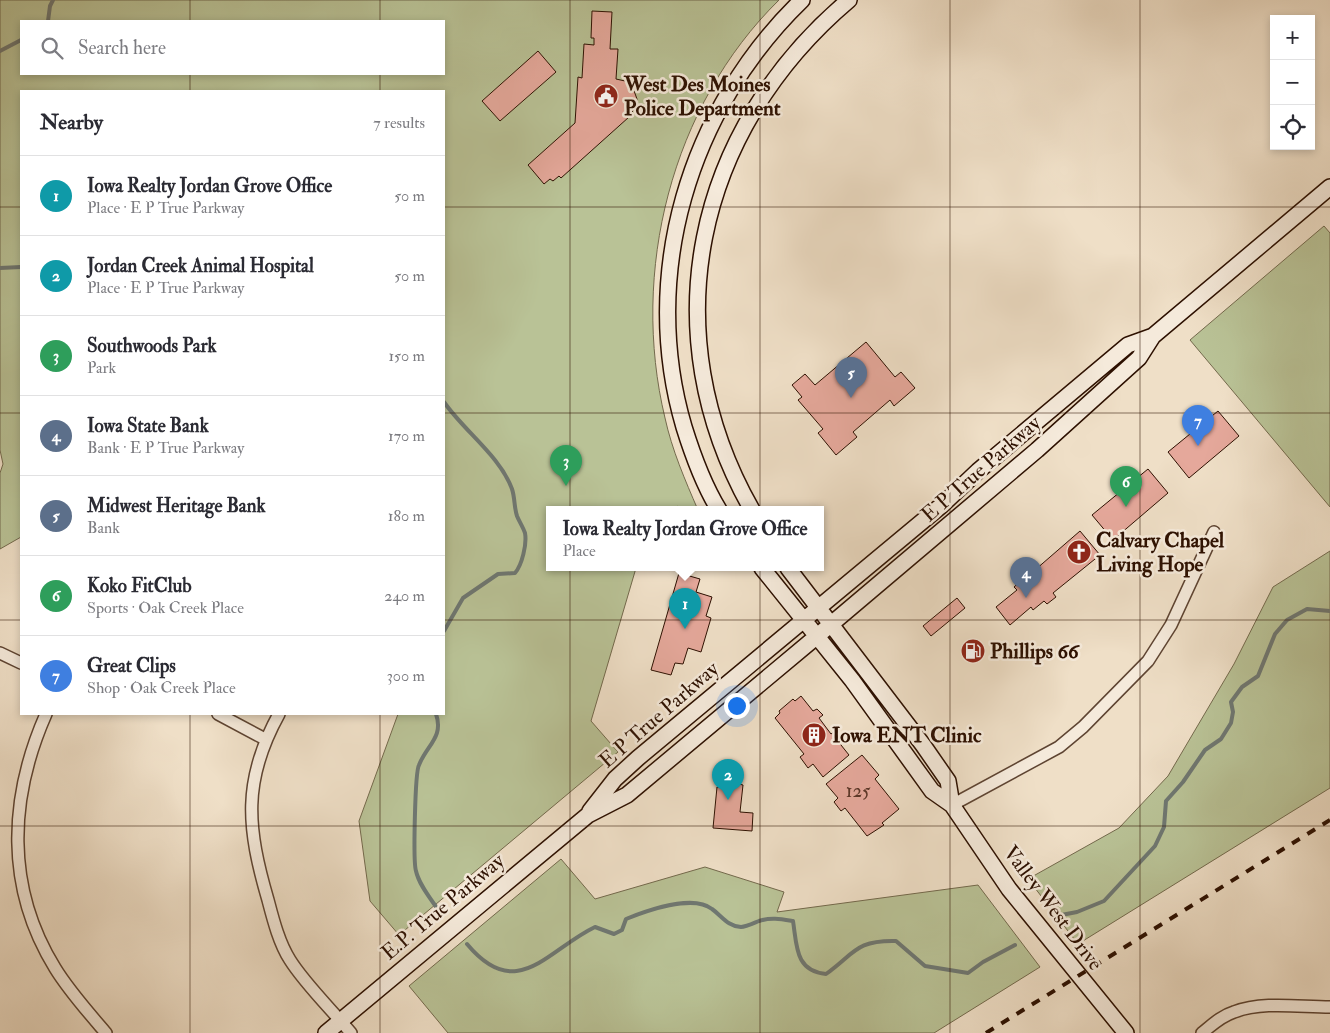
<!DOCTYPE html>
<meta charset="utf-8">
<style>
:root{--surface:#fff;--page:#f2f2f3;--text:#2b2b33;--muted:#7c7c81;--line:#e1e1e2;--accent:#8f2418}
body{margin:0;font-family:"IM FELL Double Pica",serif;background:var(--page);color:var(--text)}
.controls{position:absolute;right:15px;top:15px;display:grid;overflow:hidden;border-radius:0px;box-shadow:0 2px 8px #0003}
.controls button{width:45px;height:45px;display:grid;place-items:center;padding:0;border:0;border-bottom:1px solid var(--line);background:var(--surface);color:var(--text);font:25px sans-serif}
.you{position:absolute;left:736px;top:705px;width:18px;height:18px;margin:-12px;border:4px solid #fff;border-radius:50%;background:#1a73e8;box-shadow:0 0 0 8px #1a73e833}
.badge{display:grid;place-items:center;width:32px;height:32px;border-radius:50%;background:var(--accent);color:#fff;font-size:16px;font-weight:700}
.pin{position:absolute;translate:-50% -41px;filter:drop-shadow(0 1px 2px #0008)}
.pin::after{content:'';position:absolute;top:26px;width:18px;height:15px;background:inherit;clip-path:polygon(0 0,100% 0,50% 100%)}
.popup{position:absolute;left:546px;top:506px;width:278px;height:65px;box-sizing:border-box;display:grid;place-content:center;border-radius:0px;background:var(--surface);filter:drop-shadow(0 1px 4px #0005);font-size:16px;white-space:nowrap;color:var(--muted)}
.popup b{font-size:19px;color:var(--text)}
.popup::after{content:'';position:absolute;left:50%;top:100%;margin-left:-10px;border:10px solid transparent;border-top-color:var(--surface)}
.list{margin:0;padding:0;list-style:none}
h2{display:flex;justify-content:space-between;align-items:center;height:65px;margin:0;padding:0 20px;font-size:21px}
h2 small{font-size:16px;font-weight:400;color:var(--muted)}
.list li{display:grid;grid-template-columns:32px 1fr auto;gap:15px;align-items:center;box-sizing:border-box;height:80px;padding:0 20px;border-top:1px solid var(--line)}
.list b{display:block;font-size:19px;white-space:nowrap}
.list p{margin:0;font-size:16px;white-space:nowrap;color:var(--muted)}
.list em{font-size:16px;font-style:normal;color:var(--muted)}
.icon{flex:none;width:28px;height:28px;fill:none;stroke:currentColor;stroke-width:2;stroke-linecap:round;stroke-linejoin:round}
.map{position:relative;flex:none;width:1330px;height:1033px;overflow:hidden}
.search{position:absolute;background:var(--surface);box-shadow:0 2px 8px #0003;left:20px;top:20px;width:425px;height:55px;display:flex;align-items:center;gap:12px;box-sizing:border-box;padding:0 18px;border-radius:0px;color:var(--muted);font-size:19px}
.panel{position:absolute;background:var(--surface);box-shadow:0 2px 8px #0003;left:20px;top:90px;width:425px;height:625px;border-radius:0px}
.map>svg:first-child{display:block}
.green{fill:#b9c296;stroke:#73694c;fill-rule:evenodd}
.lines{fill:none;stroke-linecap:round;stroke-linejoin:round}
.stream{stroke:#6f7771;stroke-width:4}
.building{fill:#e5a89b;stroke:#2d1001}
.minor-casing{stroke:#5e4432;stroke-width:14}
.secondary-casing{stroke:#2d1001;stroke-width:18}
.minor{stroke:#f5eadb;stroke-width:11}
.secondary{stroke:#f5eadb;stroke-width:15}
.rail{stroke:#2d1001;stroke-width:4;stroke-dasharray:9 9;stroke-linecap:butt}
.grid{fill:none;stroke:#2d1001;stroke-width:1;stroke-opacity:0.55}
.labels{text-anchor:middle;dominant-baseline:central;stroke-width:5;stroke-linejoin:round;paint-order:stroke}
.number-label{font-size:19px;fill:#5b3628}
.poi-label{font-size:21px;font-weight:bold;fill:#2d1001;stroke:#f5eadb;text-anchor:start}
.street-label{font-size:21px;fill:#2d1001;stroke:#f5eadb}
</style>
<div class="map">
<svg width="1330" height="1033" viewBox="0 0 1330 1033">
<rect width="100%" height="100%" fill="#efdfc7"/>
<filter id="stains"><feTurbulence type="fractalNoise" baseFrequency=".004" numOctaves="4"/><feColorMatrix values="0 0 0 0 .2 0 0 0 0 .09 0 0 0 0 .02 0 0 0 .5 -.17"/></filter>
<radialGradient id="worn" r=".72"><stop offset=".6" stop-color="#630" stop-opacity="0"/><stop offset="1" stop-color="#630" stop-opacity=".3"/></radialGradient>
<path class="green" d="M 0,0 L 779,0 C 671,106 630,272 665,418 C 672,450 685,480 698,510 L 682,510 L 678,506 L 673,510 L 550,510 L 550,568 L 636,568 L 591,721 L 618,752 L 399,935 L 370,901 L 359,821 L 398,714 L 444,714 L 444,91 L 21,91 L 21,537 L 0,549 L 0,473 L 3,464 L 0,450 ZM 21,21 L 444,21 L 444,74 L 21,74 Z
M 1324,226 L 1330,233 L 1330,507 L 1190,340 Z
M 1330,551 L 1330,788 L 1078,944 L 1028,879 L 1119,828 L 1168,776 L 1234,664 L 1273,587 Z
M 561,859 L 595,899 L 705,867 L 784,892 L 777,912 L 978,885 L 1040,967 L 934,1033 L 448,1033 L 409,986 Z"/>
<g class="lines">
<path class="stream" d="M 48,21 L 50,6 L 53,0
M 0,51 L 21,40
M 0,268 L 21,267
M 444,402 C 464,431 500,456 512,489 C 515,498 514,507 517,516 C 519,521 523,527 525,533 C 527,544 522,565 515,573 L 498,574 L 463,598 L 444,631
M 436,714 C 444,737 427,745 419,765 C 415,772 413,862 416,871 C 419,885 431,899 439,911
M 1056,916 L 1077,912 L 1104,901 L 1155,846 L 1164,827 L 1166,801 L 1183,782 L 1205,750 L 1221,739 L 1231,723 L 1233,712 L 1231,702 L 1242,687 L 1258,676 L 1275,634 L 1287,620 L 1307,609 L 1330,611
M 467,944 C 517,1004 547,950 595,927 L 614,934 L 622,930 L 626,919 C 646,911 693,894 712,909 C 722,916 727,926 741,927 C 746,927 754,923 759,921 C 771,917 781,919 793,921 C 797,946 795,971 826,974 C 855,953 856,940 896,941 L 925,966 L 968,973 L 983,962 L 1015,945"/>
</g>
<path class="building" d="M 592,11 L 612,12 L 610,49 L 618,49 L 616,79 L 625,81 L 633,88 L 637,99 L 636,106 L 629,117 L 561,178 L 559,176 L 553,181 L 550,179 L 544,184 L 528,165 L 575,123 L 578,77 L 582,78 L 584,44 L 594,45 L 594,38 L 591,38 Z
M 538,51 L 556,72 L 500,121 L 482,101 Z
M 866,342 L 895,377 L 901,372 L 915,388 L 894,406 L 890,400 L 853,432 L 857,437 L 836,455 L 818,433 L 823,429 L 798,400 L 802,397 L 792,385 L 805,374 L 815,385 Z
M 1218,411 L 1239,436 L 1189,478 L 1168,452 Z
M 1148,469 L 1168,493 L 1113,540 L 1092,515 Z
M 1080,531 L 1100,555 L 1053,593 L 1056,597 L 1047,604 L 1044,601 L 1033,610 L 1031,607 L 1010,625 L 996,607 L 1017,590 L 1014,587 L 1024,578 L 1021,575 L 1032,566 L 1035,570 Z
M 679,573 L 700,579 L 696,592 L 712,597 L 706,616 L 711,618 L 701,652 L 688,648 L 683,664 L 675,663 L 671,675 L 651,670 Z
M 957,598 L 965,608 L 931,636 L 923,626 Z
M 801,696 L 813,711 L 817,709 L 823,715 L 819,718 L 831,734 L 835,731 L 840,737 L 837,740 L 849,755 L 823,777 L 813,764 L 808,768 L 800,757 L 804,754 L 775,718 L 780,713 L 779,711 L 793,699 L 795,701 Z
M 862,755 L 879,775 L 875,779 L 899,809 L 882,823 L 884,825 L 867,836 L 845,808 L 841,811 L 834,802 L 838,798 L 826,784 Z
M 722,765 L 740,767 L 739,784 L 743,785 L 740,812 L 753,813 L 752,831 L 713,828 L 717,787 L 720,787 Z"/>
<g class="lines">
<defs>
<path id="minor" d="M 0,653 L 21,663
M 46,714 C 9,798 5,887 55,968 C 69,991 88,1012 106,1033
M 218,714 L 265,739
M 279,714 C 242,781 247,828 268,900 C 273,919 279,943 290,960 C 305,984 332,1010 351,1033
M 952,805 L 1059,747 L 1083,727 L 1148,661 L 1171,625 L 1214,532
M 1202,1033 C 1212,1025 1221,1016 1234,1012 C 1263,1001 1299,1007 1330,1007"/>
<path id="secondary" d="M 719,510 C 703,484 693,456 684,427 C 639,275 689,109 802,0
M 752,510 C 651,332 694,131 849,0
M 762,568 L 852,680 L 932,791 L 952,805 L 1009,889 L 1126,1033
M 788,568 L 923,745 L 948,781 L 952,805
M 590,811 L 615,779 L 638,758 L 942,505 L 978,471 L 1128,345 L 1153,336
M 326,1033 L 588,815 L 627,795 L 816,637 L 1037,450 L 1139,358 L 1153,336 L 1330,187"/>
</defs>
<use href="#minor" class="minor-casing"/>
<use href="#secondary" class="secondary-casing"/>
<use href="#minor" class="minor"/>
<use href="#secondary" class="secondary"/>
<path class="rail" d="M 986,1033 L 1330,820"/>
</g>
<path class="grid" d="M 190,0 L 190,21M 380,0 L 380,21M 570,0 L 570,1033M 760,0 L 760,1033M 950,0 L 950,1033M 1140,0 L 1140,1033M 190,74 L 190,91M 380,74 L 380,91M 0,207 L 21,207M 444,207 L 1330,207M 0,413 L 21,413M 444,413 L 1330,413M 0,620 L 21,620M 444,620 L 1330,620M 190,714 L 190,1033M 380,714 L 380,1033M 0,826 L 1330,826"/>
<defs>
<symbol id="civic-disc" viewBox="-11 -11 22 22"><circle r="9.5" fill="#8f2418" stroke="#f5eadb"/><path d="M-.6-6.5H3V-4.5H.6V-3L4-1V1h2V6H-6V1h2V-1L-.6-3ZM-1.2 2.5V6h2.4V2.5Z" fill="#fff"/></symbol>
<symbol id="church-disc" viewBox="-11 -11 22 22"><circle r="9.5" fill="#8f2418" stroke="#f5eadb"/><path d="M-1.2-6h2.4v3.5h3.3v2.4h-3.3V6h-2.4V-.1h-3.3v-2.4h3.3Z" fill="#fff"/></symbol>
<symbol id="fuel-disc" viewBox="-11 -11 22 22"><circle r="9.5" fill="#8f2418" stroke="#f5eadb"/><path d="M-5.5-6h7V0h2V4h1.3V-2.5L3-4.5l.8-.8L6-3V5H2.5V1h-1V6h-7ZM-4.2-4.7v3.2H.2V-4.7Z" fill="#fff"/></symbol>
<symbol id="building-disc" viewBox="-11 -11 22 22"><circle r="9.5" fill="#8f2418" stroke="#f5eadb"/><path d="M-4-6H4V6H1V3H-1V6H-4ZM-2.5-4.3h1.7v1.8h-1.7ZM.8-4.3h1.7v1.8H.8ZM-2.5-1h1.7V.8h-1.7ZM.8-1h1.7V.8H.8Z" fill="#fff"/></symbol>
</defs>
<g fill-rule="evenodd">
<use href="#civic-disc" x="592" y="82" width="28" height="28"/>
<use href="#church-disc" x="1065" y="538" width="28" height="28"/>
<use href="#fuel-disc" x="959" y="637" width="28" height="28"/>
<use href="#building-disc" x="800" y="721" width="28" height="28"/>
</g>
<g class="labels">
<g class="number-label">
<text x="858" y="791">125</text>
</g>
<g class="poi-label">
<text x="624" y="84">West Des Moines<tspan x="624" dy="24">Police Department</tspan></text>
<text x="1096" y="540">Calvary Chapel<tspan x="1096" dy="24">Living Hope</tspan></text>
<text x="990" y="651">Phillips 66</text>
<text x="832" y="735">Iowa ENT Clinic</text>
</g>
<g class="street-label">
<text transform="translate(981 469) rotate(-41)">E P True Parkway</text>
<text transform="translate(659 715) rotate(-41)">E P True Parkway</text>
<text transform="translate(443 907) rotate(-40)">E.P. True Parkway</text>
<text transform="translate(1053 908) rotate(53)">Valley West Drive</text>
</g>
</g>
<rect width="100%" height="100%" filter="url(#stains)"/>
<rect width="100%" height="100%" fill="url(#worn)"/>
</svg>
<div class="controls">
<button>+</button>
<button>−</button>
<button><svg class="icon" aria-label="locate" viewBox="0 0 24 24"><circle cx="12" cy="12" r="6"/><path d="M12 2v4M12 18v4M2 12h4M18 12h4"/></svg></button>
</div>
<div class="you"></div>
<div class="pin badge" style="left:685px;top:629px;background:#0f9aa8">1</div>
<div class="popup"><b>Iowa Realty Jordan Grove Office</b>Place</div>
<div class="pin badge" style="left:728px;top:800px;background:#0f9aa8">2</div>
<div class="pin badge" style="left:566px;top:486px;background:#2e9e5b">3</div>
<div class="pin badge" style="left:1026px;top:598px;background:#5c6f8a">4</div>
<div class="pin badge" style="left:851px;top:398px;background:#5c6f8a">5</div>
<div class="pin badge" style="left:1126px;top:507px;background:#2e9e5b">6</div>
<div class="pin badge" style="left:1198px;top:446px;background:#3f7fe0">7</div>
<div class="search"><svg class="icon" aria-label="search" viewBox="0 0 24 24"><circle cx="10" cy="10" r="6"/><path d="M15 15l6 6"/></svg>Search here</div>
<section class="panel">
<h2>Nearby<small>7 results</small></h2>
<ul class="list">
<li><span class="badge" style="background:#0f9aa8">1</span><div><b>Iowa Realty Jordan Grove Office</b><p>Place · E P True Parkway</p></div><em>50 m</em></li>
<li><span class="badge" style="background:#0f9aa8">2</span><div><b>Jordan Creek Animal Hospital</b><p>Place · E P True Parkway</p></div><em>50 m</em></li>
<li><span class="badge" style="background:#2e9e5b">3</span><div><b>Southwoods Park</b><p>Park</p></div><em>150 m</em></li>
<li><span class="badge" style="background:#5c6f8a">4</span><div><b>Iowa State Bank</b><p>Bank · E P True Parkway</p></div><em>170 m</em></li>
<li><span class="badge" style="background:#5c6f8a">5</span><div><b>Midwest Heritage Bank</b><p>Bank</p></div><em>180 m</em></li>
<li><span class="badge" style="background:#2e9e5b">6</span><div><b>Koko FitClub</b><p>Sports · Oak Creek Place</p></div><em>240 m</em></li>
<li><span class="badge" style="background:#3f7fe0">7</span><div><b>Great Clips</b><p>Shop · Oak Creek Place</p></div><em>300 m</em></li>
</ul>
</section>
</div>
